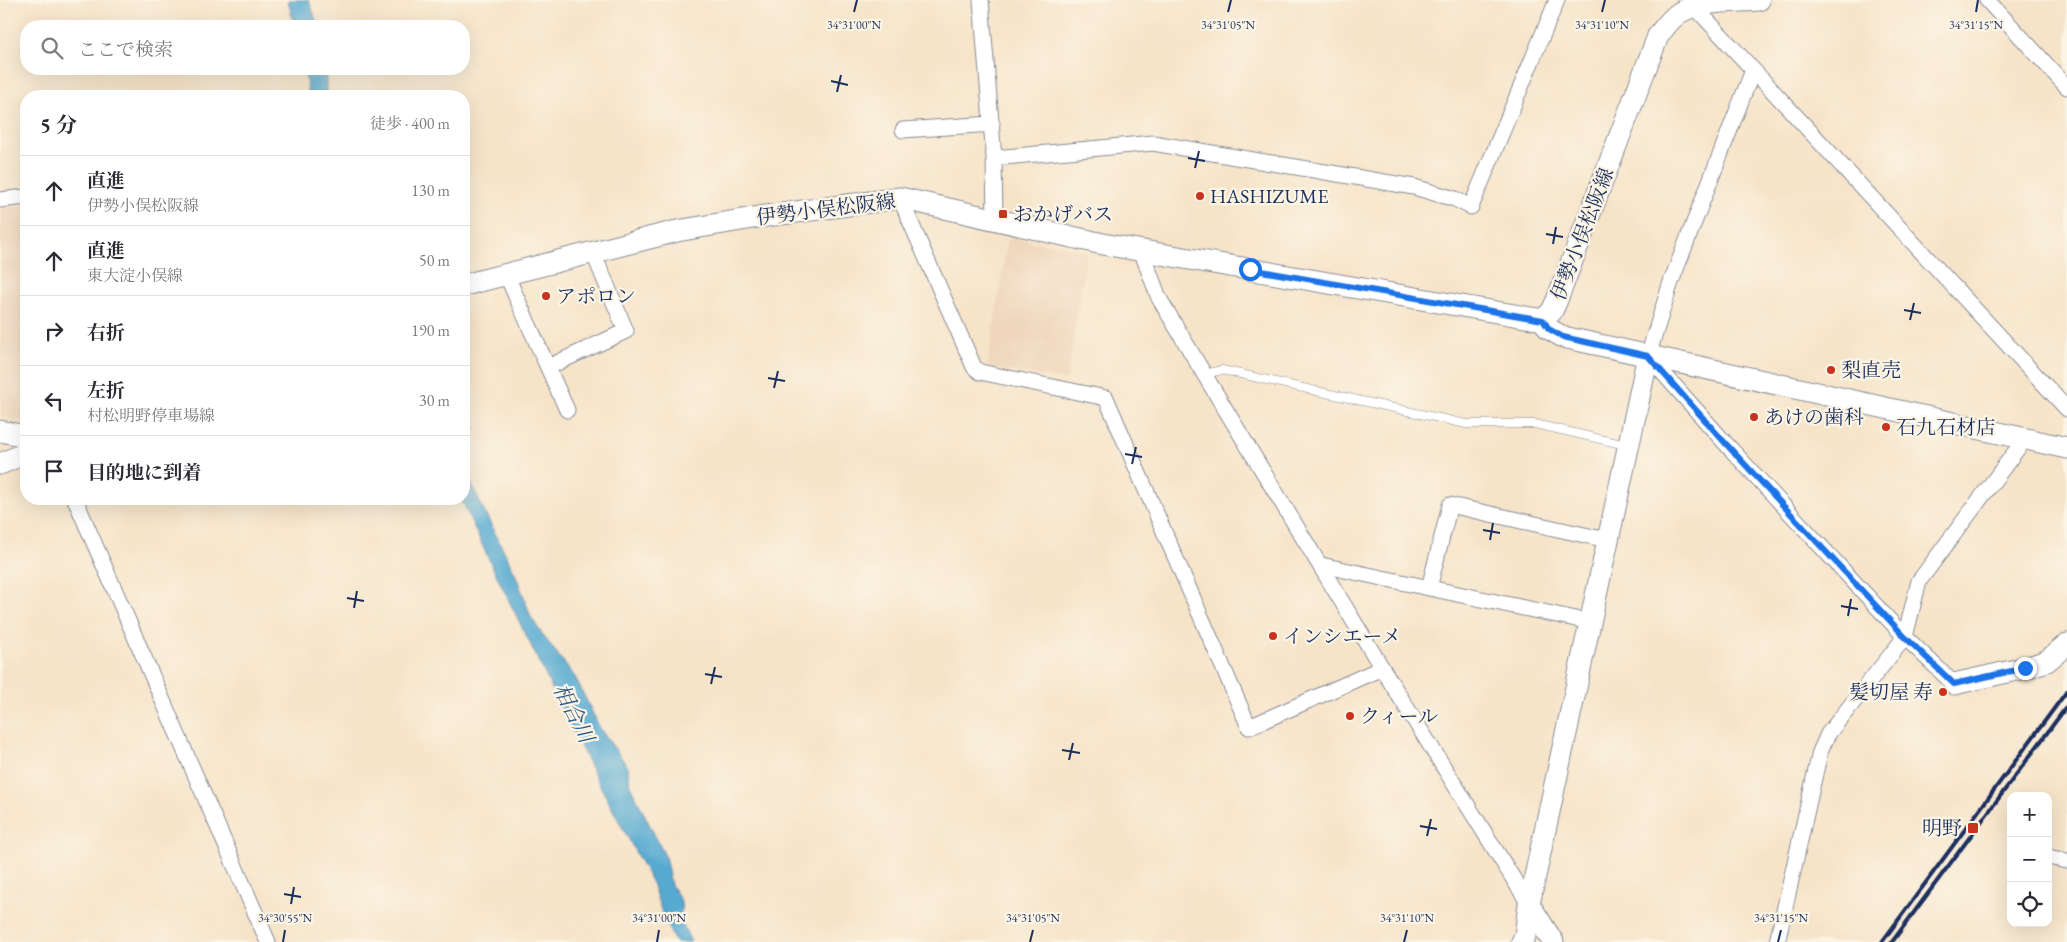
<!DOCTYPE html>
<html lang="ja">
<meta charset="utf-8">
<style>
:root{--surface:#fff;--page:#f7f7f7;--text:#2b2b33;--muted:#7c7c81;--line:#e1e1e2}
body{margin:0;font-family:"EB Garamond","Noto Serif JP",serif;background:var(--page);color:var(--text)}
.controls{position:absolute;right:15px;bottom:15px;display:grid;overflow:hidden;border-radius:10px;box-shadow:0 5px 20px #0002}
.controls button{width:45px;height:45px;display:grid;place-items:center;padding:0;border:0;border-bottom:1px solid var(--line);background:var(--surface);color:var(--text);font:25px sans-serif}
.stop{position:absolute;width:15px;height:15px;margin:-11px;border:4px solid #1a73e8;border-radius:50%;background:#fff}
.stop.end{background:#1a73e8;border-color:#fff;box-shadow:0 1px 5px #0008}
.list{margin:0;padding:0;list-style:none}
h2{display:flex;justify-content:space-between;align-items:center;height:65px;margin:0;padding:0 20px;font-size:21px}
h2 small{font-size:16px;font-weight:400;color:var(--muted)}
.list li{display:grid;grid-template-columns:32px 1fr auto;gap:15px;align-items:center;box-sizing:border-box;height:70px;padding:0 20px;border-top:1px solid var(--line)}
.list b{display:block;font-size:19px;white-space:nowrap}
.list p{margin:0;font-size:16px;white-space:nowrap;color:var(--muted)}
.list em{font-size:16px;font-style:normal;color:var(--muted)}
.icon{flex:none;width:28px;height:28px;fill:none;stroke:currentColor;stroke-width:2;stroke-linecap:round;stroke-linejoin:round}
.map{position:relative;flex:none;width:2067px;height:942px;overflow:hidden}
.search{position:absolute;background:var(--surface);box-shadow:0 5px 20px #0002;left:20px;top:20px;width:450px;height:55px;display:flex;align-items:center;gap:12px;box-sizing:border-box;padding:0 18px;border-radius:20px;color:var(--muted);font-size:19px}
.panel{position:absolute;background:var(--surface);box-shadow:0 5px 20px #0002;left:20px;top:90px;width:450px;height:415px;border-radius:20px}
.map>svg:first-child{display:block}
.built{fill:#efd6bc}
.water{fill:#56aad2;stroke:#386c98}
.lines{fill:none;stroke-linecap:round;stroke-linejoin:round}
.lane-casing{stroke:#888a94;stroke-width:9}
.street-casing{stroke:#888a94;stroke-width:17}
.secondary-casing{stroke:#888a94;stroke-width:23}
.lane{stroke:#fff;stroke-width:8}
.street{stroke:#fff;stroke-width:15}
.secondary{stroke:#fff;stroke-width:21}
.rail{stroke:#1b2f5e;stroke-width:4}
.route{stroke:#1a73e8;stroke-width:6}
.ticks{fill:none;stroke:#1b2f5e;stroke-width:2}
.poi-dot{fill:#c8321e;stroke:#fcf5e5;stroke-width:2}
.labels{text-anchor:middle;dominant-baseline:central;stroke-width:4.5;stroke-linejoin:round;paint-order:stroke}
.poi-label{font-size:20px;fill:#1b2f5e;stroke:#fcf5e5;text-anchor:start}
.street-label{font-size:20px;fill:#1b2f5e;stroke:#fcf5e5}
.water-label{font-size:21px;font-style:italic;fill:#305a87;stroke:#fcf5e5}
.ticks-label{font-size:12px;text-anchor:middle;fill:#1b2f5e;stroke:#fcf5e5;stroke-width:4.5;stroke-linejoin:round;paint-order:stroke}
</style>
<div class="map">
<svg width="2067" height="942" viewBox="0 0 2067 942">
<rect width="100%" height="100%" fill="#fcf5e5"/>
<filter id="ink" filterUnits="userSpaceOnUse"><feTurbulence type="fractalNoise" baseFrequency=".02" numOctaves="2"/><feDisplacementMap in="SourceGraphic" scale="10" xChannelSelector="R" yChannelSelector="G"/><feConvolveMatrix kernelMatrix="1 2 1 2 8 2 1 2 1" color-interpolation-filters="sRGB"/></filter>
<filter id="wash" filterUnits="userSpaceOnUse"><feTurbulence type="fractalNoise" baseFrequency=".0096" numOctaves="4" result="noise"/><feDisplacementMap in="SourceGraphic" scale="20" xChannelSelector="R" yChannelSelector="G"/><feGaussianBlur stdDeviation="1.12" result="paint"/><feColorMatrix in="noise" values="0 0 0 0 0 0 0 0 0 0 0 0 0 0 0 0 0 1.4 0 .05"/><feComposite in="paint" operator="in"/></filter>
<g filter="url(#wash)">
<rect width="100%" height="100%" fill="#f6e4c9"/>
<path class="built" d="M 26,205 L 26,423 L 0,417 L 0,208 Z
M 1008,238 L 1087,251 L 1067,380 L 987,368 Z"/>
<path class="water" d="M 288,0 L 309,0 L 318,26 L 294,26 Z
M 304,69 L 326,69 L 326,96 L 309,96 Z
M 471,420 L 475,429 L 464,438 L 464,424 Z
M 464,466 L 481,505 L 515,573 L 531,617 L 542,634 L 575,677 L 601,730 L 628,767 L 630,785 L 665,856 L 671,885 L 681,901 L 682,923 L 691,942 L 675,942 L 664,919 L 652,883 L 596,778 L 491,564 L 461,499 L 464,499 Z"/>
</g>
<g filter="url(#ink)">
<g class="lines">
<defs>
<path id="lane" d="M 1204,374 L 1222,370 L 1466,424 L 1535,424 L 1626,445"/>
<path id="street" d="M 981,0 L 994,158 L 995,221
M 1987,0 L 2067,87
M 1694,6 L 2067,409
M 1753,70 L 1671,282 L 1648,356 L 1727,445 L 1905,637 L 1954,684
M 903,130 L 992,124
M 994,158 L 1153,143 L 1414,187 L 1455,199 L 1471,207 L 1557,0
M 900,198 L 974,367 L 980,372 L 1106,398 L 1249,727 L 1382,668
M 0,200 L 26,197
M 1141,250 L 1159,298 L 1204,374 L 1382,668 L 1529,904
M 506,274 L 567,410
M 548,367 L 626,331 L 593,252
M 75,499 L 268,942
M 1321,565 L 1590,622
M 1429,588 L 1450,505 L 1607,540
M 2048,857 L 2067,861
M 1777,942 L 1820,752 L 1828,734 L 1905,637 L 1919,581 L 2024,440"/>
<path id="secondary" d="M 464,285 L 677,231 L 759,217 L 900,198 L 1103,244 L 1543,320
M 1543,320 L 1549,329 L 1563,337 L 2067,448
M 1543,320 L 1552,311 L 1557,300 L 1658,36 C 1664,28 1670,19 1679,13 C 1699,0 1735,2 1759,0
M 0,431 L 26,436
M 0,464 L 26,453
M 1954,684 L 2025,668 L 2047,661 L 2067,644
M 1529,904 L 1553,942
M 1522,942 L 1525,936 L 1529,904 L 1648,356"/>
</defs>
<use href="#lane" class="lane-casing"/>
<use href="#street" class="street-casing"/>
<use href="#secondary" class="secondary-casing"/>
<use href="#lane" class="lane"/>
<use href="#street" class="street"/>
<use href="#secondary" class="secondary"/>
<path class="rail" d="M 1882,942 L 2067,691
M 1892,942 L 2067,706"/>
</g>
</g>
<g class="lines" filter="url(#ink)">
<path class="route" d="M 1250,269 L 1543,320 L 1549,329 L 1563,337 L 1648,356 L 1727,445 L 1905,637 L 1954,684 L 2025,668"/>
</g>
<path class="ticks" d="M 854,12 L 857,0M 1228,12 L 1231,0M 1602,12 L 1605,0M 1976,12 L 1978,0M 831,81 L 848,85M 837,92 L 841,75M 1188,158 L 1205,161M 1195,168 L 1199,151M 1546,234 L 1563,237M 1553,244 L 1556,227M 1904,310 L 1921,313M 1910,320 L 1914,303M 768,378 L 785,381M 774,388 L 778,371M 1125,454 L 1142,457M 1132,464 L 1136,447M 1483,530 L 1500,533M 1490,540 L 1493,523M 347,598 L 364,601M 1841,606 L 1858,609M 354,608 L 357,591M 1848,616 L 1851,599M 705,674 L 722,677M 711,684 L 715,667M 1062,750 L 1080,753M 1069,760 L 1073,743M 1420,826 L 1437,829M 1427,836 L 1431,819M 284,894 L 301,897M 291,904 L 294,887M 283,942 L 285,930M 657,942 L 659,930M 1030,942 L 1033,930M 1404,942 L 1407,930M 1778,942 L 1781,930"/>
<g class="poi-dot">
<circle cx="1200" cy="196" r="5"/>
<rect x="998" y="209" width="10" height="10" rx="2.5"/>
<circle cx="546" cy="296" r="5"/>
<circle cx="1831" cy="370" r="5"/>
<circle cx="1754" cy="417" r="5"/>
<circle cx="1886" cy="427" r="5"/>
<circle cx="1273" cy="636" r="5"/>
<circle cx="1943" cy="692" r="5"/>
<circle cx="1350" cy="716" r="5"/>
<rect x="1967" y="822" width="12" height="12" rx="2.5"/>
</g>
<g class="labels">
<g class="poi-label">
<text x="1210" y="196">HASHIZUME</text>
<text x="1013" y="214">おかげバス</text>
<text x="556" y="296">アポロン</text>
<text x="1841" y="370">梨直売</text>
<text x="1764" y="417">あけの歯科</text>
<text x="1896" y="427">石九石材店</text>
<text x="1283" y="636">インシエーメ</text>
<text x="1933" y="692" text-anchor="end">髪切屋 寿</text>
<text x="1360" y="716">クィール</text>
<text x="1962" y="828" text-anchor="end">明野</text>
</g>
<g class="street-label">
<text transform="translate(826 209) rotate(-7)">伊勢小俣松阪線</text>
<text transform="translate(1582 234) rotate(-69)">伊勢小俣松阪線</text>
</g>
<g class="water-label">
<text transform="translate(574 713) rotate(63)">相合川</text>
</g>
</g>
<g class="ticks-label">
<text x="854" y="29">34°31'00"N</text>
<text x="1228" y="29">34°31'05"N</text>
<text x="1602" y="29">34°31'10"N</text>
<text x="1976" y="29">34°31'15"N</text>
<text x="285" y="922">34°30'55"N</text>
<text x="659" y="922">34°31'00"N</text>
<text x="1033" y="922">34°31'05"N</text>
<text x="1407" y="922">34°31'10"N</text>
<text x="1781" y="922">34°31'15"N</text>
</g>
</svg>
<div class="controls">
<button>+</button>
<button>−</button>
<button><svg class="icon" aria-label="locate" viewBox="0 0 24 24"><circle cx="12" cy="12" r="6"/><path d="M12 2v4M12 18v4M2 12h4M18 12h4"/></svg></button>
</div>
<div class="stop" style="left:1250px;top:269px"></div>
<div class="stop end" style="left:2025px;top:668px"></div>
<div class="search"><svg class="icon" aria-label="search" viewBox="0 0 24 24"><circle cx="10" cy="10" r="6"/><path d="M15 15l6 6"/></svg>ここで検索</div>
<section class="panel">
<h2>5 分<small>徒歩 · 400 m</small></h2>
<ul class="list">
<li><svg class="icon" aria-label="ahead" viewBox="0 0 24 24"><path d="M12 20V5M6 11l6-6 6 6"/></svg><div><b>直進</b><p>伊勢小俣松阪線</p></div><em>130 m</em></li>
<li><svg class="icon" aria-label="ahead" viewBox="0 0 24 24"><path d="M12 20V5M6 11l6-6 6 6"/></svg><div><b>直進</b><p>東大淀小俣線</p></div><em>50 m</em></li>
<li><svg class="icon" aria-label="right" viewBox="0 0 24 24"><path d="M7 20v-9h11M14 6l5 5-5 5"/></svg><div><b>右折</b></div><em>190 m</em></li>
<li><svg class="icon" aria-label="left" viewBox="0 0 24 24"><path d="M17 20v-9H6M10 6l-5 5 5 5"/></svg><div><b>左折</b><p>村松明野停車場線</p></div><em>30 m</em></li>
<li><svg class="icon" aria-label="arrive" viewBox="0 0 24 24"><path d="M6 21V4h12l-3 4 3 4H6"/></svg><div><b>目的地に到着</b></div></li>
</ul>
</section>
</div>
